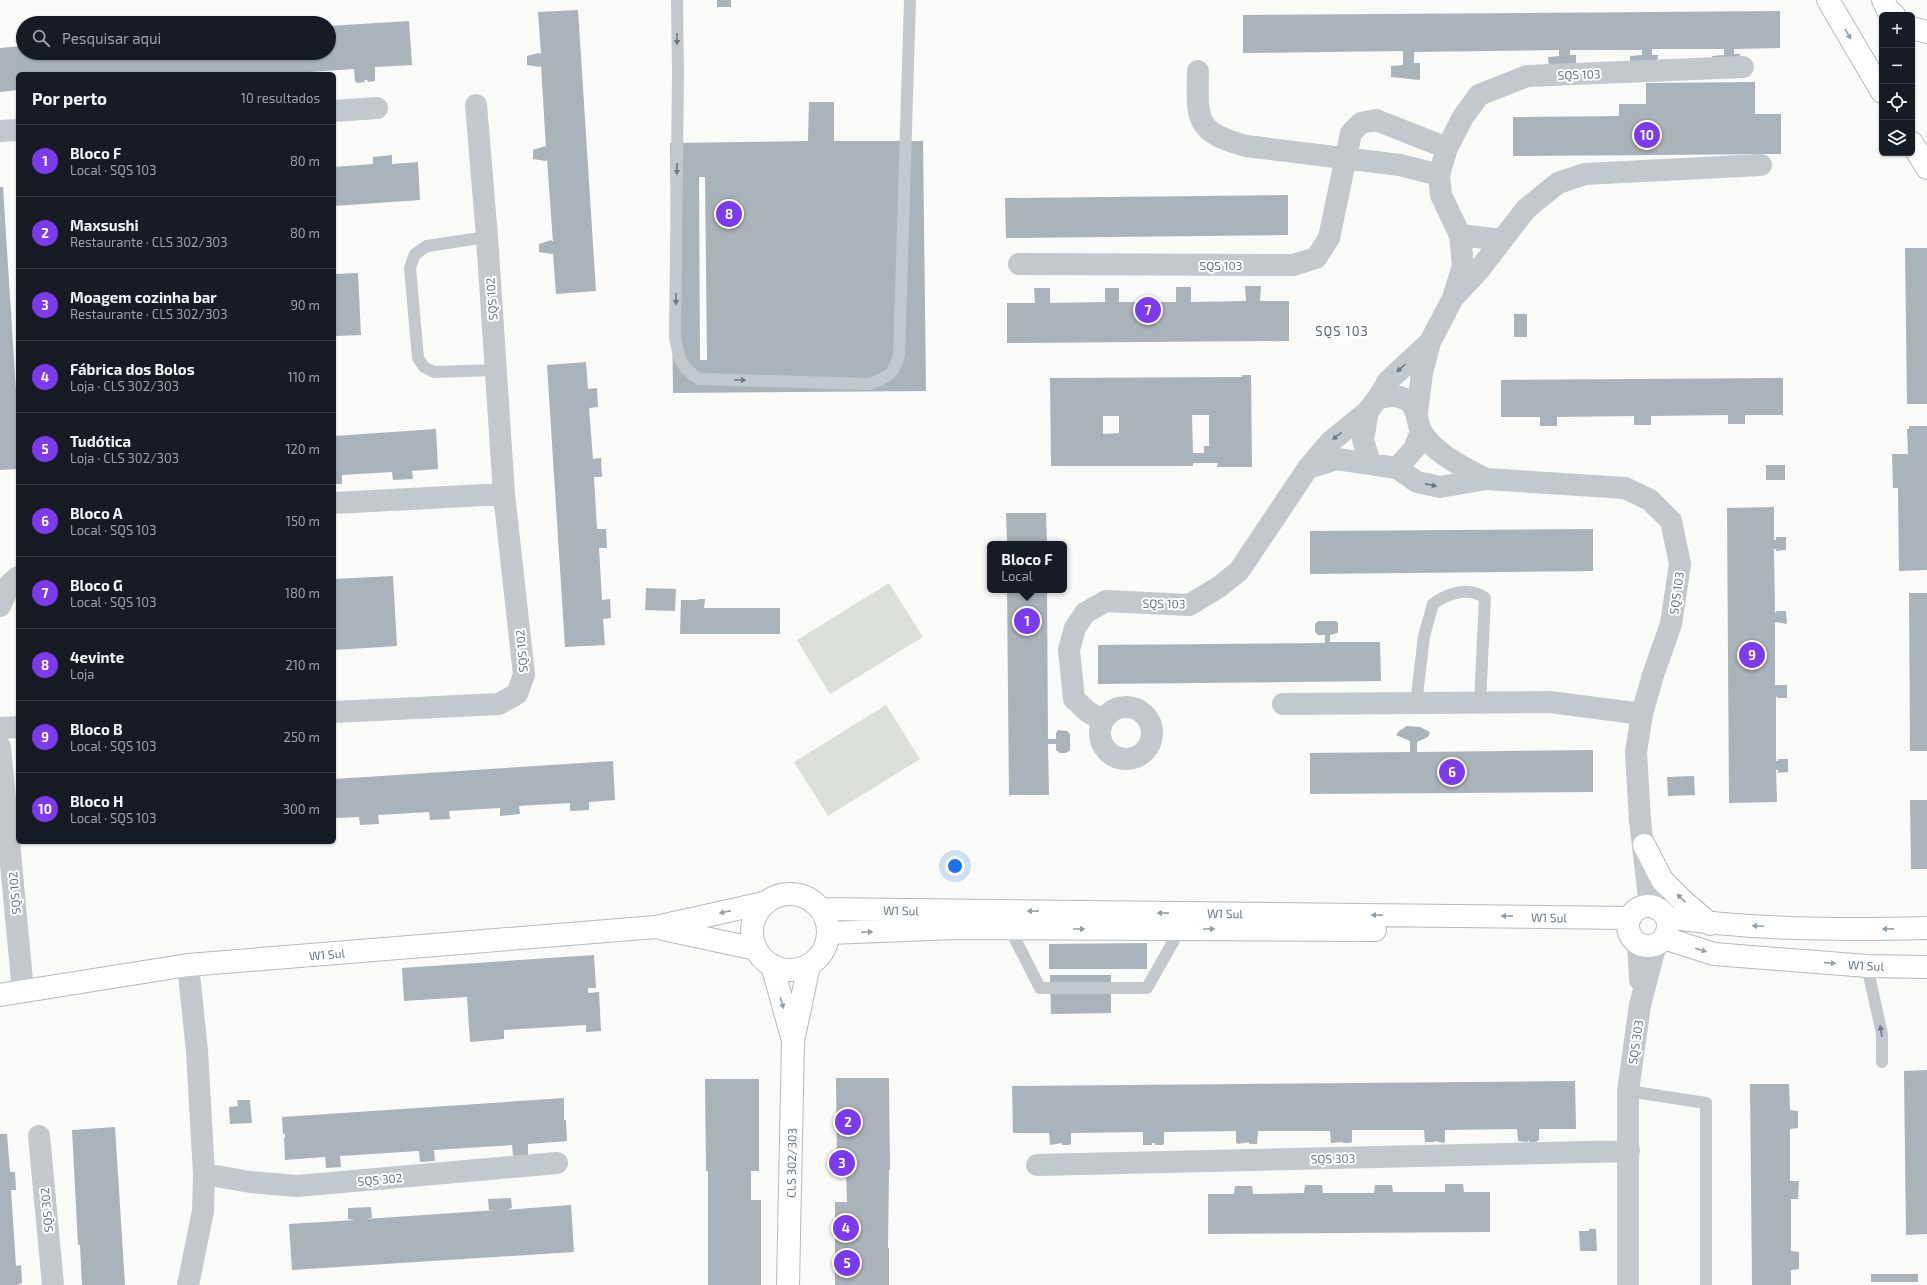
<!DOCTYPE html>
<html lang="pt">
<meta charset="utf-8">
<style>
:root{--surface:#171b24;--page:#20242c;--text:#f1f3f6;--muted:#9ea1a6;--line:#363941;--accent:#7c3aed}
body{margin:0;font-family:"Exo 2",sans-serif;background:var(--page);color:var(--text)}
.controls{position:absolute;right:12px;top:12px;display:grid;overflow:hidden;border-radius:6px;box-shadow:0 1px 3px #0004}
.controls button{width:36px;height:36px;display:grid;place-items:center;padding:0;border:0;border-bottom:1px solid var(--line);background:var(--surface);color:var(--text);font:20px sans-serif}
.you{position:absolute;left:955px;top:866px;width:14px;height:14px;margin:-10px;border:3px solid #fff;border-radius:50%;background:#1a73e8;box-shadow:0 0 0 6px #1a73e833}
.badge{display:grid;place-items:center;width:26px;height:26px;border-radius:50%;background:var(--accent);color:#fff;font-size:13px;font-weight:700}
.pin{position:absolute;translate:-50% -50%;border:2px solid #fff;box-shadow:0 1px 4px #0006}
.popup{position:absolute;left:987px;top:541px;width:80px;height:52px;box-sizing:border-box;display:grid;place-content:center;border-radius:6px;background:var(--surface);filter:drop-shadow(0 1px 3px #0005);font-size:13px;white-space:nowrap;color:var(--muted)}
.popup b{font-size:15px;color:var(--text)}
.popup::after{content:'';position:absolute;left:50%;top:100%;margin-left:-8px;border:8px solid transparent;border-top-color:var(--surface)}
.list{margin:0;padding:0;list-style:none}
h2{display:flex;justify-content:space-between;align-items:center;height:52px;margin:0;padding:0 16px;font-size:17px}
h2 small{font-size:13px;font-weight:400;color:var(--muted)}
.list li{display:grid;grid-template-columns:26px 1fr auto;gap:12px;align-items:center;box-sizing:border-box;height:72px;padding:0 16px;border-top:1px solid var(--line)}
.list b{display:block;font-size:15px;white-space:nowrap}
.list p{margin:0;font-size:13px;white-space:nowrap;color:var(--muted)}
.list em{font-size:13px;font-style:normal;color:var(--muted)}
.icon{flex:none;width:22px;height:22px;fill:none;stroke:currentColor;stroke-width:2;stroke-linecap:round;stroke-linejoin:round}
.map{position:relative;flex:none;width:1927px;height:1285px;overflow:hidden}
.search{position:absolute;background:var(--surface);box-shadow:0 1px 3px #0004;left:16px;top:16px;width:320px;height:44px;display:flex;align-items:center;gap:10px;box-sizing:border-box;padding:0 14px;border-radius:22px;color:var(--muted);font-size:15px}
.panel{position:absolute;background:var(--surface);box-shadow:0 1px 3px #0004;left:16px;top:72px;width:320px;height:772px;border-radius:6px}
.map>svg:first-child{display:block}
.green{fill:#dadfd7}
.building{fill:#aab3b9;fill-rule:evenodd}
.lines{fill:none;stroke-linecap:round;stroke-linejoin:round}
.secondary-casing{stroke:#b3babf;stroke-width:24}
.primary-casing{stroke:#b5babe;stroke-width:24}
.lane{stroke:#c3c8cc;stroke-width:12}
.street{stroke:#c3c8cc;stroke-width:22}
.secondary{stroke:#fff;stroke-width:22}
.primary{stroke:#fff;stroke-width:22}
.oneway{fill:#939fa8}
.oneway2{fill:#6a7a87}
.labels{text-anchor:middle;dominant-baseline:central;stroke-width:4;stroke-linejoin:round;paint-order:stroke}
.street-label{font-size:12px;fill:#657683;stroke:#fff}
.neighbourhood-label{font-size:13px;letter-spacing:1px;fill:#57646e;stroke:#fff}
</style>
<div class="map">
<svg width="1927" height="1285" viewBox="0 0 1927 1285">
<rect width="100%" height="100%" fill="#fafaf8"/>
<path class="green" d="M 889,583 L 923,637 L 830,694 L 797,640 Z
M 886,705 L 920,759 L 828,816 L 794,762 Z"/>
<path class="building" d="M 717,0 L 731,0 L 731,7 L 717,7 Z
M 578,10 L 596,291 L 556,294 L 553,253 L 552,254 L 539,252 L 539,244 L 551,240 L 553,242 L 547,159 L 546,161 L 533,159 L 533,150 L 545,146 L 546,148 L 541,65 L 540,67 L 527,65 L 527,56 L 539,53 L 541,54 L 538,12 Z
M 1780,11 L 1780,48 L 1734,49 L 1734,54 L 1740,54 L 1739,67 L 1712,66 L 1712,56 L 1724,55 L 1724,49 L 1652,49 L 1652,55 L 1658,55 L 1657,67 L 1630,66 L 1630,56 L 1642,55 L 1642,50 L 1570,50 L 1570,55 L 1576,55 L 1576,68 L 1549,67 L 1548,57 L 1559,56 L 1559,50 L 1414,52 L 1414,63 L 1420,63 L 1420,80 L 1391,77 L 1391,66 L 1403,65 L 1403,51 L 1243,53 L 1243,15 Z
M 409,21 L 412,65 L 375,67 L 375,81 L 368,82 L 367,80 L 364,80 L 365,82 L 357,83 L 355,81 L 354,69 L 281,74 L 18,74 L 18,90 L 0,92 L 0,48 L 23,46 L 23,53 L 329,53 L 329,26 Z
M 1755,82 L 1755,114 L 1781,114 L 1781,154 L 1513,156 L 1513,117 L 1619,116 L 1619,104 L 1646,104 L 1646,83 Z
M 809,102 L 834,102 L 834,141 L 923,141 L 926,391 L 673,393 L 670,143 L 808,141 ZM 699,177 L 705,177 L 707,360 L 700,360 Z
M 392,155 L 392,164 L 418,162 L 420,200 L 334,206 L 334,167 L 373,164 L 373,157 Z
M 0,187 L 3,187 L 18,423 L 18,469 L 0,470 Z
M 1288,195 L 1288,235 L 1006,238 L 1005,198 Z
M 1905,248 L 1927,248 L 1927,404 L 1907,404 Z
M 358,273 L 361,335 L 334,336 L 334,274 Z
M 1245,286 L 1261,286 L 1260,301 L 1289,301 L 1289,341 L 1007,343 L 1007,303 L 1035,303 L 1034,288 L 1050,288 L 1050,303 L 1105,302 L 1105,288 L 1119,288 L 1119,302 L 1176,302 L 1176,287 L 1191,287 L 1191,302 L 1246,301 Z
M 1514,314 L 1527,314 L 1527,337 L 1514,337 Z
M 586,362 L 588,389 L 597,388 L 598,407 L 589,408 L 593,459 L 601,458 L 602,477 L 594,477 L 597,529 L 606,529 L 607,548 L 599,548 L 602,600 L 610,599 L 611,618 L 603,619 L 605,645 L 565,647 L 547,365 Z
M 1242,375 L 1251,375 L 1252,467 L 1217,467 L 1218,463 L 1193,463 L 1193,466 L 1051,466 L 1050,378 L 1242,377 ZM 1192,415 L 1209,415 L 1209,446 L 1204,446 L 1204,453 L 1193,453 ZM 1103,416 L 1119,416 L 1119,433 L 1103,434 Z
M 1783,378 L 1783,415 L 1745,415 L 1745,424 L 1728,424 L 1728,415 L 1651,416 L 1651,425 L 1634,425 L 1634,416 L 1557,417 L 1557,426 L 1540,426 L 1540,417 L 1501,417 L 1501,380 Z
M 1909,426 L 1927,426 L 1927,570 L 1899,571 L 1898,493 L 1898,488 L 1893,488 L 1892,454 L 1908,454 L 1907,429 L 1909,429 Z
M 436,429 L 438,469 L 412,471 L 413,479 L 393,480 L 392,472 L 342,475 L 342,484 L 334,484 L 334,436 Z
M 1766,465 L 1785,465 L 1785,480 L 1766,480 Z
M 1774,507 L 1774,540 L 1776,540 L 1776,537 L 1786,537 L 1786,550 L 1776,551 L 1776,549 L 1774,549 L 1775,613 L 1777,611 L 1786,611 L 1787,624 L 1775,622 L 1775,685 L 1787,685 L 1787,698 L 1778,698 L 1776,696 L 1776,761 L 1778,761 L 1778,759 L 1788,759 L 1788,772 L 1778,773 L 1778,770 L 1776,770 L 1777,802 L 1729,803 L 1727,508 Z
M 1006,513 L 1046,513 L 1047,544 L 1007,544 Z
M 1593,529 L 1593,571 L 1310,574 L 1310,531 Z
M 393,576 L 397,646 L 334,650 L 334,579 Z
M 646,588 L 676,589 L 675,611 L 645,610 Z
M 1007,590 L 1047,590 L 1048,739 L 1056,739 L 1056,733 L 1058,730 L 1067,731 L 1070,734 L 1070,750 L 1066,753 L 1060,753 L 1056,750 L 1056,744 L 1048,744 L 1049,795 L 1009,795 Z
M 1909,593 L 1927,593 L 1927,751 L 1910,751 Z
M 698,599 L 705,599 L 704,608 L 780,608 L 780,634 L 680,634 L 681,600 L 698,600 Z
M 1318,621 L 1336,621 L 1338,623 L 1338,633 L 1330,635 L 1330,642 L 1380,642 L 1381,681 L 1098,684 L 1098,645 L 1325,643 L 1325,635 L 1318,635 L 1315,632 L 1315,624 Z
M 1407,726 L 1420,727 L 1430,732 L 1428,737 L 1417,742 L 1417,752 L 1593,750 L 1593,792 L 1310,794 L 1310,753 L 1410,752 L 1410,741 L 1396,735 L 1399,731 Z
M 613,761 L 615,800 L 589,802 L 589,810 L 570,811 L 570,803 L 519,806 L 520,814 L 500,816 L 500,808 L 449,811 L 450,819 L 430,820 L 429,812 L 378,815 L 379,824 L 360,825 L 359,817 L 334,818 L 334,779 Z
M 1694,776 L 1695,795 L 1668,796 L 1667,777 Z
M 1910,800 L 1927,800 L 1927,869 L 1911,869 Z
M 1147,943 L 1147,969 L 1049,969 L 1049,944 Z
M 594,955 L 596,988 L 588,988 L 588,993 L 599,992 L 601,1031 L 586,1032 L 586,1025 L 504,1030 L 504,1039 L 470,1042 L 467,997 L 404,1001 L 402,968 Z
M 1050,975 L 1111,975 L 1111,1013 L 1051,1014 Z
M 1927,1070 L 1927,1234 L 1906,1235 L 1904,1071 Z
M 836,1078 L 889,1078 L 890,1170 L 889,1170 L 888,1248 L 889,1248 L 889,1285 L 835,1285 L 835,1202 L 847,1202 L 846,1170 L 837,1170 Z
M 705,1079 L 759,1079 L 759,1171 L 751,1171 L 751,1200 L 761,1200 L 761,1285 L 708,1285 L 708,1171 L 706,1171 Z
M 1575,1081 L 1576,1129 L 1539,1129 L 1539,1140 L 1536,1142 L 1529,1142 L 1529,1140 L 1527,1142 L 1518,1141 L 1517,1129 L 1445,1130 L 1445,1141 L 1444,1143 L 1434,1141 L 1434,1142 L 1425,1142 L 1424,1130 L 1352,1130 L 1352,1142 L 1350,1143 L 1343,1143 L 1342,1142 L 1331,1143 L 1330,1131 L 1258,1131 L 1257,1144 L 1249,1144 L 1249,1142 L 1238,1144 L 1236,1142 L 1236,1131 L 1164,1132 L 1164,1144 L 1162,1145 L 1155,1145 L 1155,1143 L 1152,1143 L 1152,1145 L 1143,1145 L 1143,1132 L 1071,1133 L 1071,1144 L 1069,1145 L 1062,1145 L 1062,1143 L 1050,1145 L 1049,1133 L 1013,1133 L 1012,1086 Z
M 1750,1084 L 1789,1084 L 1790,1110 L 1798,1111 L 1798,1128 L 1790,1129 L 1790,1181 L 1799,1181 L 1798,1199 L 1791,1199 L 1791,1251 L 1799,1252 L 1799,1269 L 1791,1270 L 1791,1285 L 1752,1285 Z
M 564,1098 L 564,1120 L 566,1120 L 567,1141 L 528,1144 L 528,1155 L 513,1156 L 512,1145 L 434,1150 L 435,1161 L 420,1162 L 419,1151 L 340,1156 L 341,1167 L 326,1168 L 325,1157 L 285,1160 L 284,1138 L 285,1138 L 285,1134 L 283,1134 L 282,1117 Z
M 237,1100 L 250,1100 L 252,1123 L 230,1124 L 229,1107 L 238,1106 Z
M 115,1127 L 125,1285 L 82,1285 L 80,1245 L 78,1245 L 72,1130 Z
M 0,1134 L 7,1134 L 10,1172 L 15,1172 L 16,1190 L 11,1190 L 16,1266 L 21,1265 L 22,1283 L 17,1285 L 0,1285 Z
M 1445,1184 L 1463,1184 L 1464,1192 L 1490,1192 L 1490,1232 L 1208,1234 L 1208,1194 L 1234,1194 L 1235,1186 L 1252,1186 L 1253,1194 L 1304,1193 L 1305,1185 L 1322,1185 L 1323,1193 L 1374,1193 L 1375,1185 L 1392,1185 L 1393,1192 L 1445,1192 Z
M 511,1198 L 512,1208 L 506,1210 L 571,1205 L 574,1252 L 292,1270 L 289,1224 L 355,1220 L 348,1219 L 348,1208 L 371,1207 L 372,1218 L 366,1219 L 497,1210 L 489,1210 L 488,1199 Z
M 1589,1229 L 1596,1229 L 1597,1251 L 1580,1251 L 1579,1231 L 1589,1231 Z
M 1871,1274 L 1918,1274 L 1918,1282 L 1871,1282 Z"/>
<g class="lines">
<defs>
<path id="secondary" d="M 1644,845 L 1662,880 L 1683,901 L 1710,924
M752 932a38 38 0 1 1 76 0a38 38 0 1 1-76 0Z
M1628 926a20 20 0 1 1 40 0a20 20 0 1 1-40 0Z
M 821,909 L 1630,918
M 1666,917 C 1750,930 1841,930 1927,928
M 663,929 L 756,949
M 829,933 L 956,928 L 1375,930
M 1664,938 L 1714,954 L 1867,966 L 1927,967
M 772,965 L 792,1037
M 0,995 L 188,965 L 656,927 L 764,903
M 788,1285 L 793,1041 L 809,965"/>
<path id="primary" d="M 1828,0 L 1882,92
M 1883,0 L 1888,10 L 1894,15
M 1912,28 L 1927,32
M 1912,143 L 1927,168"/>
</defs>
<use href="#secondary" class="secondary-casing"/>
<use href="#primary" class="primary-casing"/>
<path class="lane" d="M 677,0 L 678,73 L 675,337 C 679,359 680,367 699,379 L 869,384 C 888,377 893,375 899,356 L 910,0
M 487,237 L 427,246 L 415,254 L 410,268 L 418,358 L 424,367 L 434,372 L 495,370
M 1416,704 L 1424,636 L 1433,604 C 1448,593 1469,586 1485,598 L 1480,703
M 1008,925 L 1040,988 L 1147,988 L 1182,926
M 1867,966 L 1882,1034 L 1882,1062
M 1628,1091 L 1706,1103 L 1706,1285"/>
<path class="street" d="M 1198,71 C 1197,120 1195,132 1246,146 L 1400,165 L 1439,175
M 334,111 L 377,108
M 0,131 L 18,130
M 1460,235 L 1502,240
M 1019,264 L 1293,265 L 1316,258 L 1329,238 L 1351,133 L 1361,123 L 1376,120 L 1447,148
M 1453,298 L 1463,266 L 1460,235 L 1441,195 L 1439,175 L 1447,148 L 1463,117 L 1479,95 L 1527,76 L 1743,67
M 1378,398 L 1388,381 L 1430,342
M 1417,413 L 1422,373 L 1430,342 L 1453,298 L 1479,270 L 1526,209 L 1558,183 L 1585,174 L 1761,165
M 1370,463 L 1363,440 L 1368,411 L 1378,398 C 1388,396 1397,394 1407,400 C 1419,407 1416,423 1422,433 C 1437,455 1463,467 1486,479
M 1308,468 L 1337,459 L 1397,468 L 1417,482 L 1440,487 L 1486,479 L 1625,488 L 1650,500 L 1671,521 L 1680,564 L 1671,624 L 1653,675 L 1642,714
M 1397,468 L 1414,449 L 1421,432
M 334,503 L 504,494
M 0,606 L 10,584 L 18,577
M 1283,704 L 1550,702 L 1642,714 L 1636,752 L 1640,821 L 1650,906
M1100 733a26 26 0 1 1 52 0a26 26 0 1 1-52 0Z
M 334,712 L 499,704 L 517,694 L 524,675 L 504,494 L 487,237 L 476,105
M 1103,720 L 1088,712 L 1074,699 L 1069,650 L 1075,628 L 1085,613 L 1106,601 L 1189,605 L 1219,587 L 1239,571 L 1308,468 L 1330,442 L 1368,411
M 0,728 L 18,727
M 0,747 L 23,991
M 1638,943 L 1640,980
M 188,965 L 197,1051 L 204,1174 L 203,1211 L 188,1285
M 39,1136 L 53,1285
M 1037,1165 L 1629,1151
M 204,1174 L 250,1182 L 297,1186 L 557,1163
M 1628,1285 L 1628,1091 L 1640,1005 L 1656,944"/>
<use href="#secondary" class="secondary"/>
<use href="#primary" class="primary"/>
</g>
<defs><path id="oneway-solid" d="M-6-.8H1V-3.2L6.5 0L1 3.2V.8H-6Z"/></defs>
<g class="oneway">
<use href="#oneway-solid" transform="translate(1848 34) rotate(60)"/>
<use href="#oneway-solid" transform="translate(1681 898) rotate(-136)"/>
<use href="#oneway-solid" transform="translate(1033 911) rotate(-179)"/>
<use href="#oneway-solid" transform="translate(725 912) rotate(167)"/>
<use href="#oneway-solid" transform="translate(1163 913) rotate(-179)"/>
<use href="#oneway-solid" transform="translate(1377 915) rotate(-179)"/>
<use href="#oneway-solid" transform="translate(1507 916) rotate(-179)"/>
<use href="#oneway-solid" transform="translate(1758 926) rotate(-178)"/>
<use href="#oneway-solid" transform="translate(1079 929)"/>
<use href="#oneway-solid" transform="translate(1209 929)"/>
<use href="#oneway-solid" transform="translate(1888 929) rotate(179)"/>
<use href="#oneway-solid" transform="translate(867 932) rotate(-2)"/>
<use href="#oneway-solid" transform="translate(1701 950) rotate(18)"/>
<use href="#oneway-solid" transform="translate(1830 963) rotate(4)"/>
<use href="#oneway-solid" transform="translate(782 1003) rotate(74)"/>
</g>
<g class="oneway2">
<use href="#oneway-solid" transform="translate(677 39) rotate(89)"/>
<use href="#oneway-solid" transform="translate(677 169) rotate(91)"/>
<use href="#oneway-solid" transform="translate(676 299) rotate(91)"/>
<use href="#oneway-solid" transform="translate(1401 368) rotate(138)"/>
<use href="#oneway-solid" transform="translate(740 380) rotate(2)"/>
<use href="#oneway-solid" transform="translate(1337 436) rotate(141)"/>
<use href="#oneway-solid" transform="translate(1431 485) rotate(13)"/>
<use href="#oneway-solid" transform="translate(1881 1031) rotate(-99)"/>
</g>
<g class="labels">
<g class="street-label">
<text transform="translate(1579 74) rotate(-2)">SQS 103</text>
<text x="1221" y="265">SQS 103</text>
<text transform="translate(491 299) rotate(-94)">SQS 102</text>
<text transform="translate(1676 593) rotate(-82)">SQS 103</text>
<text transform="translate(1164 603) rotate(1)">SQS 103</text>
<text transform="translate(521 651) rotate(-95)">SQS 102</text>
<text transform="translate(14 893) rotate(-95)">SQS 102</text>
<text transform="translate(901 910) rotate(1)">W1 Sul</text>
<text transform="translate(1225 913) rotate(1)">W1 Sul</text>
<text transform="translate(1549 917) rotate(1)">W1 Sul</text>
<text transform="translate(327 954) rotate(-5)">W1 Sul</text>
<text transform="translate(1866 965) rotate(3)">W1 Sul</text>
<text transform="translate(1635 1042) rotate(-82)">SQS 303</text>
<text transform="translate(1333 1158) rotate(-1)">SQS 303</text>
<text transform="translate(791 1163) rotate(-89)">CLS 302/303</text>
<text transform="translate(380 1179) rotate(-5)">SQS 302</text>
<text transform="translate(46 1210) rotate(-95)">SQS 302</text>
</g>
<g class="neighbourhood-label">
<text x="1342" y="331">SQS 103</text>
</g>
</g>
</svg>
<div class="controls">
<button>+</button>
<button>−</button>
<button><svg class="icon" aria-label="locate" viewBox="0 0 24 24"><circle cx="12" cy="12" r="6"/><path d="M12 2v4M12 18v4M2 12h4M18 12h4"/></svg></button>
<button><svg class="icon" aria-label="layers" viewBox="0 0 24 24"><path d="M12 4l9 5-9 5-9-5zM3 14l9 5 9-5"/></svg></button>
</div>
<div class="you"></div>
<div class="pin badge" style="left:1027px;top:621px">1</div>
<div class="popup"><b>Bloco F</b>Local</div>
<div class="pin badge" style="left:848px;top:1122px">2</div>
<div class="pin badge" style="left:842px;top:1163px">3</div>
<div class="pin badge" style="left:846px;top:1228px">4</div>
<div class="pin badge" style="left:847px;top:1263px">5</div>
<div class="pin badge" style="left:1452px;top:772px">6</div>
<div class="pin badge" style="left:1148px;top:310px">7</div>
<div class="pin badge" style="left:729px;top:214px">8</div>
<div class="pin badge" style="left:1752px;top:655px">9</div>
<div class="pin badge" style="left:1647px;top:135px">10</div>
<div class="search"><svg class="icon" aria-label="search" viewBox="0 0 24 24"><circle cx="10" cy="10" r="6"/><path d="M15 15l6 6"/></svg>Pesquisar aqui</div>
<section class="panel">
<h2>Por perto<small>10 resultados</small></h2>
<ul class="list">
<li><span class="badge">1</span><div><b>Bloco F</b><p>Local · SQS 103</p></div><em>80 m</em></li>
<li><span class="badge">2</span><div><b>Maxsushi</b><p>Restaurante · CLS 302/303</p></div><em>80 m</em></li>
<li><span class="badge">3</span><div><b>Moagem cozinha bar</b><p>Restaurante · CLS 302/303</p></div><em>90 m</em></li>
<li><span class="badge">4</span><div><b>Fábrica dos Bolos</b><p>Loja · CLS 302/303</p></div><em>110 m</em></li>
<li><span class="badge">5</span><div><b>Tudótica</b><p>Loja · CLS 302/303</p></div><em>120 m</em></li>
<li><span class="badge">6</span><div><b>Bloco A</b><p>Local · SQS 103</p></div><em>150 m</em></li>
<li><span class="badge">7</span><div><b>Bloco G</b><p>Local · SQS 103</p></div><em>180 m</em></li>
<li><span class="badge">8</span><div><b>4evinte</b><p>Loja</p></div><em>210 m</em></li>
<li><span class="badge">9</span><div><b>Bloco B</b><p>Local · SQS 103</p></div><em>250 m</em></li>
<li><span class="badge">10</span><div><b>Bloco H</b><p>Local · SQS 103</p></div><em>300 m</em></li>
</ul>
</section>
</div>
